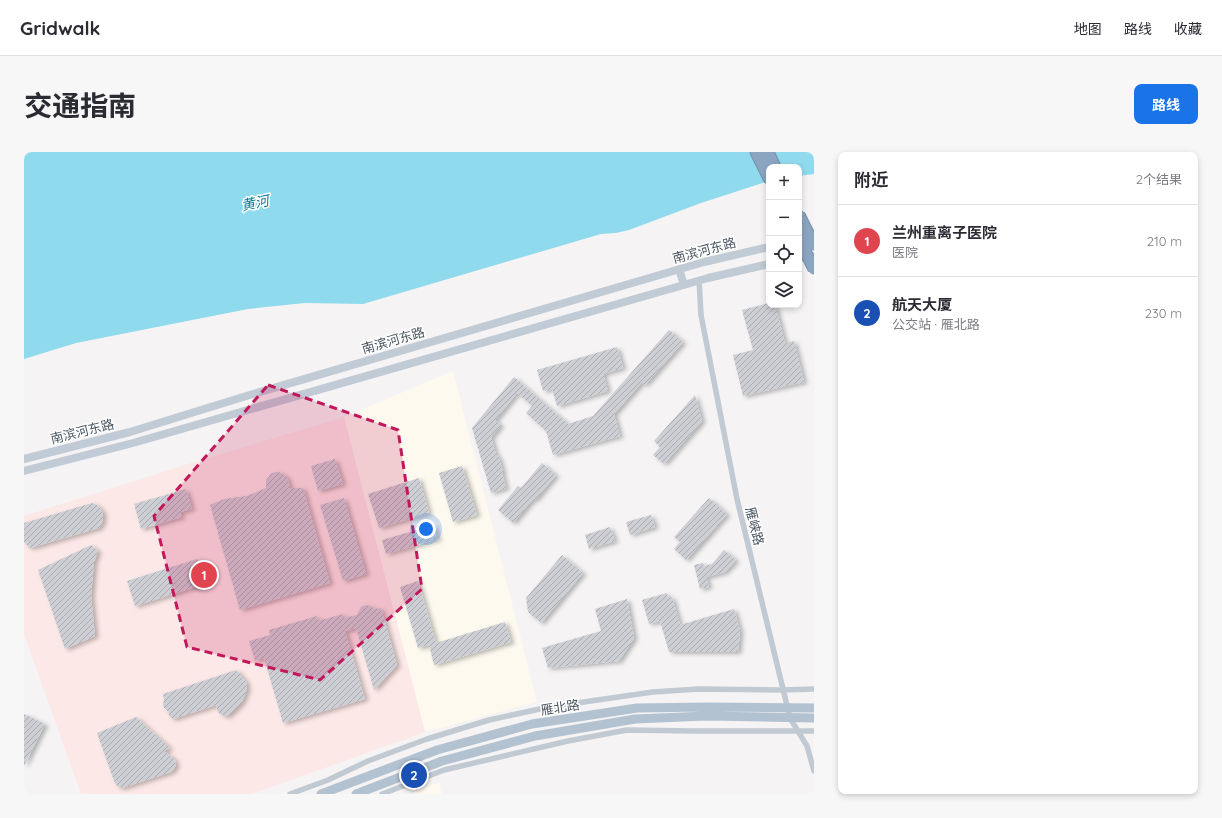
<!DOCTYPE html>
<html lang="zh">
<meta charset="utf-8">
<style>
:root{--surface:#fff;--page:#f7f7f7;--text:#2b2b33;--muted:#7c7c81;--line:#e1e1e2;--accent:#1a73e8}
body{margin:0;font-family:Quicksand,"Noto Sans SC",sans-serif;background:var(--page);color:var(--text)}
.controls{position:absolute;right:12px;top:12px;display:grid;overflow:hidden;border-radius:8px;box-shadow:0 2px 6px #0003}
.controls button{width:36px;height:36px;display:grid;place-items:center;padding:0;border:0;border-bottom:1px solid var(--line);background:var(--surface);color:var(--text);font:20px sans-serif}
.you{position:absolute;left:402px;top:377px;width:14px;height:14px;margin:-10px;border:3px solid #fff;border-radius:50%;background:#1a73e8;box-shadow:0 0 0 6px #1a73e833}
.badge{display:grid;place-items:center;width:26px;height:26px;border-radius:50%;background:var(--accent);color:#fff;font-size:13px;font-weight:700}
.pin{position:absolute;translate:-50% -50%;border:2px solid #fff;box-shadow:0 1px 4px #0006}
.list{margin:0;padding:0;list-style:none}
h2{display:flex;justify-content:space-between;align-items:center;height:52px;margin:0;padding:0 16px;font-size:17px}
h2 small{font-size:13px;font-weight:400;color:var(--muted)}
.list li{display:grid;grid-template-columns:26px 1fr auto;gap:12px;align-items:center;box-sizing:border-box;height:72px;padding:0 16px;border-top:1px solid var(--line)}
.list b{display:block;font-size:15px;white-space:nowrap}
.list p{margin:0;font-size:13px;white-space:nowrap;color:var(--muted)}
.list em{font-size:13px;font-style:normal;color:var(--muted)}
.icon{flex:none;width:22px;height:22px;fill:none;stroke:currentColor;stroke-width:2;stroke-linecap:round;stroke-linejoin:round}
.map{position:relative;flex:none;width:790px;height:642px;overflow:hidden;border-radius:8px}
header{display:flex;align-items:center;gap:24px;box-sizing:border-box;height:56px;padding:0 20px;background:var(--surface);border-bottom:1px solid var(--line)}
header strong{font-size:19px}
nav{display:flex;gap:22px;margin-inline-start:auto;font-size:14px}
.intro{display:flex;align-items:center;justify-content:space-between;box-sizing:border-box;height:96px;padding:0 24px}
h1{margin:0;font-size:28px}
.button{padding:10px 18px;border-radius:8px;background:var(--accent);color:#fff;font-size:14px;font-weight:700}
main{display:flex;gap:24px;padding:0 24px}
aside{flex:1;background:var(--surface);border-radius:8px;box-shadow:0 2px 6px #0003}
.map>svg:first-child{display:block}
.commercial{fill:#fdf9ef}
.medical{fill:#fce8e6}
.water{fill:#90daee}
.building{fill:url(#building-hatch);filter:url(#shadow)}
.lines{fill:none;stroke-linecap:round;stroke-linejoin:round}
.motorway-casing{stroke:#7690ad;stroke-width:13}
.minor{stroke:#c1cad2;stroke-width:5.5}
.secondary{stroke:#c1cbd6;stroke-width:8}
.primary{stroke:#b3c2d1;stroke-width:9}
.motorway{stroke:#8ba5c1;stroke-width:11}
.motorway-bridge-casing{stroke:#7690ad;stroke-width:13;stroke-linecap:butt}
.motorway-bridge{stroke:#8ba5c1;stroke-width:11}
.marked{fill:#c2185b;fill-opacity:0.2;stroke:#c2185b;stroke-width:3;stroke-dasharray:8 5;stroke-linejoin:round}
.labels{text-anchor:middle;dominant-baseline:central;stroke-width:3;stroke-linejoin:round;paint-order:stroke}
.street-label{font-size:13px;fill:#4a5661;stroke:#fff}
.water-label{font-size:14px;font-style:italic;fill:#0c7c9b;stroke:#fff}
</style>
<header>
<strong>Gridwalk</strong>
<nav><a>地图</a><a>路线</a><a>收藏</a></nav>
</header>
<div class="intro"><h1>交通指南</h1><a class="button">路线</a></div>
<main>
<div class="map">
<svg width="790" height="642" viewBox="0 0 790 642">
<defs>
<pattern id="building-hatch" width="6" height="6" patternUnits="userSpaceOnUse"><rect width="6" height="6" fill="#cdcfd5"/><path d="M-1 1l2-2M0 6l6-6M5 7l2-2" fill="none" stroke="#a8abb0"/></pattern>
<filter id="shadow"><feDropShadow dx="3.5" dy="2" stdDeviation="2" flood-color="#0004"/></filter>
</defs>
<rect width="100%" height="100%" fill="#f5f3f3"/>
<path class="commercial" d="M 429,219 L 513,550 L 401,580 L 320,265 Z
M 415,630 L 418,642 L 386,642 Z"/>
<path class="medical" d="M 320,265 L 401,580 L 228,642 L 57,642 L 0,482 L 0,364 L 164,312 Z"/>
<path class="water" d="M 0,0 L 790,0 L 790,22 L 775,24 L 775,15 L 745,15 L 745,29 L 677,51 L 605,78 L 592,81 L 577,82 L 339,152 L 281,151 L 224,157 L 52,191 L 0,207 Z"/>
<path class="building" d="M 745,151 L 745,153 L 751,153 L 761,191 L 770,189 L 780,230 L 719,244 L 709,203 L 729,198 L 718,158 Z
M 645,178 L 659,190 L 621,233 L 618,230 L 590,262 L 596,284 L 529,303 L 522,279 L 502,261 L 508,254 L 493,241 L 471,268 L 477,273 L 467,285 L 472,303 L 474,303 L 479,320 L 478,321 L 482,336 L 467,341 L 448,276 L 490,225 L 544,272 L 569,264 Z
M 593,195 L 599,216 L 579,222 L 584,239 L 533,254 L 528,237 L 519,239 L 513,218 Z
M 671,243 L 678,269 L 640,312 L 629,303 L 636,295 L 630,289 Z
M 311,307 L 319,332 L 294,339 L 287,314 Z
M 518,311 L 532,323 L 511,348 L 509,347 L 489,371 L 474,358 L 494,334 L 497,336 Z
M 438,314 L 453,363 L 429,370 L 415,321 Z
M 251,320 L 255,320 L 262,324 L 264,328 L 266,336 L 279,336 L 306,431 L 216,458 L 186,353 L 200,347 L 223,344 L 242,336 L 242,328 L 247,322 Z
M 395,326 L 405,361 L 355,376 L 344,342 Z
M 162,337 L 168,357 L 156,360 L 158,365 L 117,377 L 110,352 Z
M 320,346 L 342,422 L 319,429 L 296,353 Z
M 685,346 L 703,362 L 662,408 L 650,397 L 656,390 L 650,385 Z
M 68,351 L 73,353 L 77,357 L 79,361 L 79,366 L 78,371 L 75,376 L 6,396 L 0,390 L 0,371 Z
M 627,363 L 631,375 L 606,383 L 602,370 Z
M 410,373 L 414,387 L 362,402 L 358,388 Z
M 586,375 L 591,389 L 565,397 L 561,383 Z
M 67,393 L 74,399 L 70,410 L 67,444 L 71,484 L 41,497 L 14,418 Z
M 700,398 L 712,408 L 701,420 L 682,425 L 685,435 L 676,437 L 670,413 L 679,411 L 680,414 L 688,412 Z
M 538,403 L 559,421 L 517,471 L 504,460 L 502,446 Z
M 173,407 L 181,432 L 111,454 L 103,429 Z
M 394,429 L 412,491 L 481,470 L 487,490 L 410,513 L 405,493 L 394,496 L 376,435 Z
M 643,441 L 644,446 L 648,445 L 656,473 L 710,457 L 716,479 L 714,500 L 645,500 L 636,469 L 625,472 L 618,448 Z
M 603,447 L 610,486 L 595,509 L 524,516 L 518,496 L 577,479 L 571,457 Z
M 341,453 L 346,454 L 351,457 L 357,456 L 373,513 L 350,538 L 332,476 L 321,479 L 341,547 L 259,571 L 240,506 L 231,509 L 225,489 L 246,483 L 245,478 L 293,464 L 294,469 L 319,462 L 320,466 L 333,463 L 337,455 Z
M 212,518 L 213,520 L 215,520 L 216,523 L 222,529 L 223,537 L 218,550 L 204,564 L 201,564 L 196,562 L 193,558 L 192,553 L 149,567 L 145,564 L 145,560 L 140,556 L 139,553 L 140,547 L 139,542 Z
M 0,562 L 21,572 L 0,614 Z
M 112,565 L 146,596 L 140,599 L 149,606 L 151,608 L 152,613 L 149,618 L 147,620 L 98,636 L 93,634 L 90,629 L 73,581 Z"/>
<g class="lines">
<defs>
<path id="motorway" d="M 732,0 L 745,26
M 744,0 L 751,15"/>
</defs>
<use href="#motorway" class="motorway-casing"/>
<path class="minor" d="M 675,128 L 677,163 L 713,347 L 766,566 L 783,594 L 790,619
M 266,642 L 304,628 L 344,609 L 403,587 L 465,568 L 525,555 L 629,540 L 674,537 L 759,538 L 790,537
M 358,642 L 420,618 L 544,589 L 603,578 L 669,579 L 790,579"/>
<path class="secondary" d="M 775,106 L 790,104
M 655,117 L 660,133
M 0,307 L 106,280 L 219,245 L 680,110 L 745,95
M 0,319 L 109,291 L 684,126 L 745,112"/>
<path class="primary" d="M 297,642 L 413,598 L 508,572 L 613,556 L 684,555 L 790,556
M 332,642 L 418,609 L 511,584 L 611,567 L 682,564 L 790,566"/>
<use href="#motorway" class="motorway"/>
<defs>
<path id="motorway-bridge" d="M 775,63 L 790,93
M 775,87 L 790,117"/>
</defs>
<use href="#motorway-bridge" class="motorway-bridge-casing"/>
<use href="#motorway-bridge" class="motorway-bridge"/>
</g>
<path class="marked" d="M 244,233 L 374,278 L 398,437 L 296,528 L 163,495 L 130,364 Z"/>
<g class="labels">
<g class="street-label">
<text transform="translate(680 98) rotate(-15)">南滨河东路</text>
<text transform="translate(369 188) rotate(-16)">南滨河东路</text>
<text transform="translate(58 279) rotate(-14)">南滨河东路</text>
<text transform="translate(731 374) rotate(76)">雁峡路</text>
<text transform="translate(536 555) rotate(-9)">雁北路</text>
</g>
<g class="water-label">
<text transform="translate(231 51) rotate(-12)">黄河</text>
</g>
</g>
</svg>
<div class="controls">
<button>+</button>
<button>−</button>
<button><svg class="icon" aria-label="locate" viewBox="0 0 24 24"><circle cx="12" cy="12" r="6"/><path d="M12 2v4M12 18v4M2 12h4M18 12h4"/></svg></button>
<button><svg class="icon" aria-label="layers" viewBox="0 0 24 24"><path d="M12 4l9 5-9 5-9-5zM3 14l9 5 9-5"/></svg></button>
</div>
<div class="you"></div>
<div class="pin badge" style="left:180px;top:423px;background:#e0444e">1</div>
<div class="pin badge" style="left:390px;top:623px;background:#1a4fb4">2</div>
</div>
<aside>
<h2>附近<small>2个结果</small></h2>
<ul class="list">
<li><span class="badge" style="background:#e0444e">1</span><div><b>兰州重离子医院</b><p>医院</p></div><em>210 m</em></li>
<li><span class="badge" style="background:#1a4fb4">2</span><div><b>航天大厦</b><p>公交站 · 雁北路</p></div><em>230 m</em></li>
</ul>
</aside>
</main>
